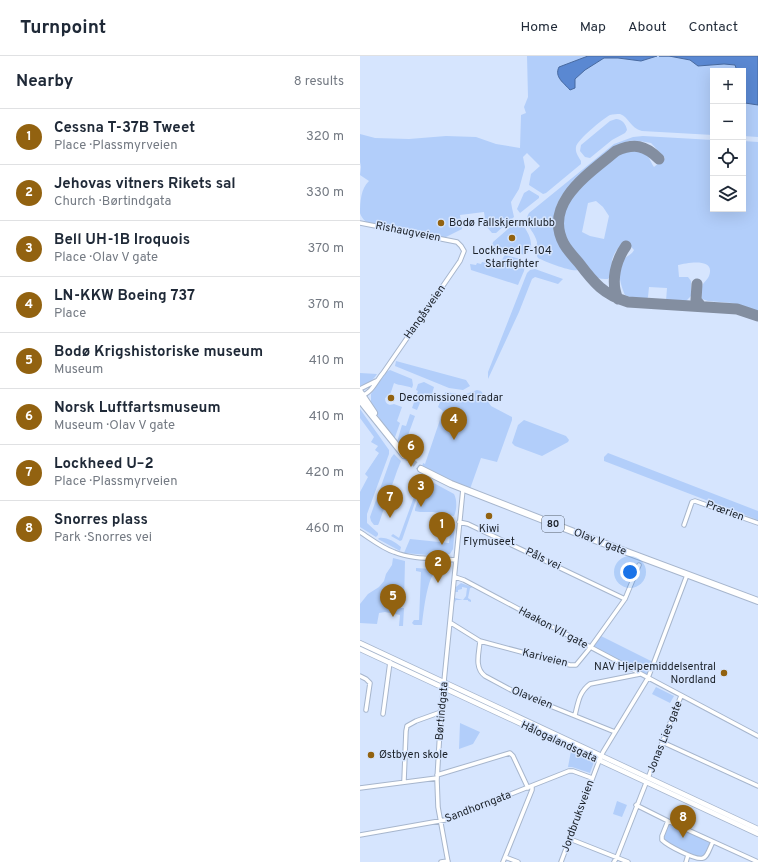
<!DOCTYPE html>
<meta charset="utf-8">
<style>
:root{--surface:#fff;--page:#f2f2f3;--text:#1f2937;--muted:#747a83;--line:#e0e1e3;--accent:#926210}
body{margin:0;font-family:Overpass,sans-serif;background:var(--page);color:var(--text)}
.controls{position:absolute;right:12px;top:12px;display:grid;overflow:hidden;border-radius:0px;box-shadow:0 4px 16px #0002}
.controls button{width:36px;height:36px;display:grid;place-items:center;padding:0;border:0;border-bottom:1px solid var(--line);background:var(--surface);color:var(--text);font:20px sans-serif}
.you{position:absolute;left:270px;top:516px;width:14px;height:14px;margin:-10px;border:3px solid #fff;border-radius:50%;background:#1a73e8;box-shadow:0 0 0 6px #1a73e833}
.badge{display:grid;place-items:center;width:26px;height:26px;border-radius:50%;background:var(--accent);color:#fff;font-size:13px;font-weight:700}
.pin{position:absolute;translate:-50% -33px;filter:drop-shadow(0 1px 2px #0008)}
.pin::after{content:'';position:absolute;top:21px;width:14px;height:12px;background:inherit;clip-path:polygon(0 0,100% 0,50% 100%)}
.list{margin:0;padding:0;list-style:none}
h2{display:flex;justify-content:space-between;align-items:center;height:52px;margin:0;padding:0 16px;font-size:17px}
h2 small{font-size:13px;font-weight:400;color:var(--muted)}
.list li{display:grid;grid-template-columns:26px 1fr auto;gap:12px;align-items:center;box-sizing:border-box;height:56px;padding:0 16px;border-top:1px solid var(--line)}
.list b{display:block;font-size:15px;white-space:nowrap}
.list p{margin:0;font-size:13px;white-space:nowrap;color:var(--muted)}
.list em{font-size:13px;font-style:normal;color:var(--muted)}
.icon{flex:none;width:22px;height:22px;fill:none;stroke:currentColor;stroke-width:2;stroke-linecap:round;stroke-linejoin:round}
.map{position:relative;flex:none;width:398px;height:806px;overflow:hidden}
header{display:flex;align-items:center;gap:24px;box-sizing:border-box;height:56px;padding:0 20px;background:var(--surface);border-bottom:1px solid var(--line)}
header strong{font-size:19px}
nav{display:flex;gap:22px;margin-inline-start:auto;font-size:14px}
main{display:flex}
aside{flex:1;background:var(--surface)}
.map>svg:first-child{display:block}
.green{fill:#b2cefa;fill-rule:evenodd}
.water{fill:#5a88d2;stroke:#47699f}
.lines{fill:none;stroke-linecap:round;stroke-linejoin:round}
.taxiway{stroke:#838ea0;stroke-width:11}
.trunk-tunnel{stroke:#b1bed3;stroke-width:6;stroke-dasharray:6 3;stroke-linecap:butt}
.minor-casing{stroke:#a7b6cd;stroke-width:5.5}
.tertiary-casing{stroke:#a7b6cd;stroke-width:6}
.trunk-casing{stroke:#a7b6cd;stroke-width:8}
.minor{stroke:#fff;stroke-width:3.5}
.tertiary{stroke:#fff;stroke-width:4.5}
.trunk{stroke:#fff;stroke-width:6}
.poi-dot{fill:#926210;stroke:#d6e5fe;stroke-width:1.5}
.labels{text-anchor:middle;dominant-baseline:central;stroke-width:3;stroke-linejoin:round;paint-order:stroke}
.shield{fill:#d6e5fe;stroke:#535c69;stroke-width:1}
.shield-label{font-size:10px;font-weight:bold;fill:#1b2129}
.poi-label{font-size:11px;fill:#1b2129;stroke:#d6e5fe;text-anchor:start}
.street-label{font-size:11px;fill:#1b2129;stroke:#d6e5fe}
</style>
<header>
<strong>Turnpoint</strong>
<nav><a>Home</a><a>Map</a><a>About</a><a>Contact</a></nav>
</header>
<main>
<aside>
<h2>Nearby<small>8 results</small></h2>
<ul class="list">
<li><span class="badge">1</span><div><b>Cessna T-37B Tweet</b><p>Place · Plassmyrveien</p></div><em>320 m</em></li>
<li><span class="badge">2</span><div><b>Jehovas vitners Rikets sal</b><p>Church · Børtindgata</p></div><em>330 m</em></li>
<li><span class="badge">3</span><div><b>Bell UH-1B Iroquois</b><p>Place · Olav V gate</p></div><em>370 m</em></li>
<li><span class="badge">4</span><div><b>LN-KKW Boeing 737</b><p>Place</p></div><em>370 m</em></li>
<li><span class="badge">5</span><div><b>Bodø Krigshistoriske museum</b><p>Museum</p></div><em>410 m</em></li>
<li><span class="badge">6</span><div><b>Norsk Luftfartsmuseum</b><p>Museum · Olav V gate</p></div><em>410 m</em></li>
<li><span class="badge">7</span><div><b>Lockheed U–2</b><p>Place · Plassmyrveien</p></div><em>420 m</em></li>
<li><span class="badge">8</span><div><b>Snorres plass</b><p>Park · Snorres vei</p></div><em>460 m</em></li>
</ul>
</aside>
<div class="map">
<svg width="398" height="806" viewBox="0 0 398 806">
<rect width="100%" height="100%" fill="#d6e5fe"/>
<path class="green" d="M 167,0 L 228,0 L 199,11 L 198,14 L 215,32 L 215,23 L 225,14 L 244,2 L 258,2 L 281,5 L 297,0 L 309,0 L 330,4 L 338,10 L 364,8 L 375,9 L 377,15 L 353,15 L 353,79 L 282,75 C 270,72 269,61 260,58 C 257,58 253,58 250,59 C 244,62 217,84 216,91 C 215,97 219,101 221,105 L 221,108 L 186,137 L 183,138 L 169,129 L 171,118 L 180,110 L 167,97 L 163,101 L 165,111 L 159,133 L 151,146 L 152,152 L 154,161 L 136,177 L 132,177 L 126,170 L 124,156 L 100,159 L 102,173 L 82,183 L 8,168 C 5,165 1,161 0,157 C 0,146 1,132 9,125 L 0,119 L 1,111 L 0,106 L 0,78 L 15,82 L 49,83 L 86,80 L 116,81 L 136,88 L 160,92 L 161,59 L 166,57 L 164,51 L 168,41 Z
M 383,45 L 385,47 L 398,49 L 398,81 L 383,80 Z
M 256,63 C 262,63 266,68 267,74 L 265,77 L 252,84 L 230,102 L 225,101 L 220,95 L 221,89 L 250,65 Z
M 283,80 L 353,84 L 353,153 L 383,153 L 383,85 L 398,86 L 398,255 L 372,247 L 348,245 L 342,243 C 341,239 341,232 343,228 C 345,225 348,223 349,220 C 356,201 327,207 318,209 L 319,221 L 328,221 L 331,225 L 331,240 L 326,245 L 306,245 L 307,232 L 289,231 L 288,241 L 286,244 L 270,241 L 265,239 C 260,228 256,212 265,202 C 269,199 272,198 274,194 L 266,185 C 260,189 254,196 252,204 C 251,211 253,217 248,223 C 233,224 229,216 222,206 C 212,194 202,182 203,165 C 203,158 206,149 210,143 C 217,133 250,103 260,98 C 266,95 274,93 281,95 C 288,97 290,105 294,111 L 305,102 L 291,87 C 284,86 276,84 269,85 C 252,89 208,129 199,144 C 196,150 194,158 194,165 C 194,185 207,199 218,214 C 211,216 186,206 178,202 C 175,197 177,192 177,186 C 175,175 162,168 169,157 L 254,88 L 273,81 ZM 236,145 L 243,151 L 249,160 L 244,183 L 230,180 L 222,176 L 228,147 Z
M 169,134 L 179,140 L 179,142 L 160,157 L 157,153 L 164,137 Z
M 155,167 L 162,168 C 168,176 172,183 171,193 L 165,199 L 132,190 L 133,186 Z
M 145,199 L 160,203 L 165,208 L 164,215 L 158,229 L 111,214 L 110,208 L 116,209 L 117,207 L 121,208 L 122,206 L 127,207 L 128,205 L 139,208 Z
M 175,213 L 203,223 L 198,228 L 175,221 L 172,223 L 159,256 L 128,323 L 128,316 L 167,217 L 170,214 Z
M 36,305 L 106,324 L 110,330 L 103,334 L 89,332 L 35,310 Z
M 30,314 L 52,323 L 53,329 L 52,332 C 46,329 40,330 34,327 L 30,339 L 25,342 C 25,348 29,350 34,348 L 42,351 L 37,365 L 40,367 L 34,384 L 10,348 L 11,345 L 11,338 L 26,316 Z
M 0,317 L 17,318 C 13,324 8,329 0,330 Z
M 64,326 L 74,331 L 71,341 L 64,337 L 57,354 L 52,352 L 58,335 L 56,334 L 58,328 Z
M 117,334 L 121,335 L 131,350 L 152,361 L 152,364 L 137,406 L 121,402 L 110,433 L 80,420 L 62,411 L 63,407 L 65,408 L 83,355 L 78,351 L 83,339 L 86,336 L 103,339 Z
M 0,353 L 29,394 L 29,398 L 7,458 L 7,467 L 18,477 L 18,479 L 16,481 L 0,471 L 0,436 L 8,421 L 5,418 L 19,397 L 15,394 L 18,390 L 11,386 L 14,381 L 0,362 Z
M 50,358 L 55,360 L 43,393 L 37,386 L 42,369 L 46,370 Z
M 164,364 L 206,380 L 209,384 L 208,386 L 182,400 L 155,390 L 152,387 L 158,369 Z
M 248,397 L 398,455 L 398,464 L 244,405 L 244,401 Z
M 34,398 L 41,405 L 37,415 L 19,467 L 18,469 L 14,469 L 11,465 L 10,461 L 31,402 Z
M 59,419 L 94,438 C 97,443 97,454 94,460 L 73,456 L 60,456 L 55,455 L 55,453 L 63,430 L 57,423 Z
M 56,425 L 59,429 L 59,435 L 42,484 L 40,485 L 31,480 L 33,478 L 39,482 L 58,430 L 55,428 Z
M 91,469 L 95,469 L 93,493 L 90,498 L 80,500 L 44,497 L 50,483 L 89,487 Z
M 19,482 C 27,481 35,486 41,491 L 40,495 L 18,483 Z
M 33,502 L 45,505 L 44,547 L 39,548 L 40,552 L 44,552 L 43,570 L 39,570 L 40,559 L 25,556 L 19,557 L 17,568 L 0,567 L 0,548 L 8,538 L 19,531 L 24,525 L 26,518 L 32,509 Z
M 73,506 L 87,508 L 92,509 L 75,508 L 74,518 C 67,524 63,559 62,569 L 54,569 L 52,567 L 54,564 L 59,564 L 61,516 L 56,515 L 56,512 L 72,513 Z
M 101,527 L 112,531 L 111,532 L 110,532 L 108,542 L 111,544 L 111,546 L 108,545 L 108,544 L 96,544 L 94,548 L 95,542 L 103,544 L 106,540 L 107,532 L 102,531 L 102,533 L 98,534 L 98,536 L 95,536 L 96,531 Z
M 239,579 L 293,606 L 288,622 L 230,592 Z
M 296,631 L 314,640 L 310,647 L 292,638 Z
M 100,667 L 120,676 L 113,688 L 99,693 Z
M 211,695 L 234,706 L 230,717 L 212,711 L 208,711 Z
M 257,745 L 267,749 L 262,761 L 253,758 Z
M 308,765 L 353,786 L 346,800 L 339,803 L 305,787 L 302,780 Z"/>
<path class="water" d="M 228,0 L 297,0 L 281,5 L 258,2 L 244,2 L 225,14 L 215,23 L 215,32 L 210,34 C 204,27 194,21 199,11 Z
M 299,0 L 398,0 L 398,49 L 385,47 L 383,45 L 383,15 L 377,15 L 375,9 L 364,8 L 338,10 L 330,4 L 309,0 Z"/>
<g class="lines">
<path class="taxiway" d="M 299,103 C 285,89 274,87 256,95 C 230,117 182,147 204,188 C 208,195 214,201 219,207 C 234,227 244,239 268,246 L 377,253 L 398,260
M 337,228 L 336,244 L 341,250
M 258,243 C 250,226 256,204 266,190"/>
<path class="trunk-tunnel" d="M 44,399 L 61,413"/>
<defs>
<path id="minor" d="M 0,167 L 97,186 L 101,190 L 104,195 L 100,205 L 23,317 C 16,325 12,337 1,340
M 0,333 L 16,325
M 99,466 L 108,468 L 265,543
M 324,469 L 332,446 L 335,445 L 398,467
M 0,476 C 11,483 22,492 34,496 C 53,504 76,502 96,504
M 95,521 L 104,524 L 398,680
M 91,567 L 120,585 L 210,609 L 216,609 L 230,592 L 265,543 L 279,509
M 120,585 C 119,597 114,612 125,620 L 153,635 L 255,676
M 0,620 L 6,623 L 10,627 L 6,654
M 23,658 L 30,606
M 215,659 C 218,647 219,636 230,628 L 280,618
M 302,686 L 398,730
M 77,719 L 150,697 L 153,700 L 168,732
M 288,722 L 321,640
M 44,725 L 46,675 L 47,670 L 56,665 L 81,656
M 0,732 L 77,722
M 276,749 L 308,765 L 398,806
M 308,765 L 302,780 L 302,784 C 307,789 336,805 343,802 C 348,801 350,790 353,786
M 0,779 L 85,764 L 209,715 L 213,715 L 232,722
M 210,783 L 268,806
M 145,801 L 158,806
M 81,806 L 88,805
M 88,806 L 78,751 L 77,724 L 81,656 L 103,433
M 143,806 L 172,734 L 172,730
M 201,806 L 239,705 L 243,696 L 288,622 L 327,519
M 254,806 L 257,801 L 286,727
M 326,806 L 328,799"/>
<path id="tertiary" d="M 0,587 L 398,773
M 0,593 L 398,778"/>
<path id="trunk" d="M 0,336 L 14,357
M 0,344 L 44,399
M 61,413 L 91,428 L 227,481 L 398,545"/>
</defs>
<use href="#minor" class="minor-casing"/>
<use href="#tertiary" class="tertiary-casing"/>
<use href="#trunk" class="trunk-casing"/>
<use href="#minor" class="minor"/>
<use href="#tertiary" class="tertiary"/>
<use href="#trunk" class="trunk"/>
</g>
<g class="poi-dot">
<circle cx="81" cy="167" r="4"/>
<circle cx="152" cy="182" r="4"/>
<circle cx="31" cy="342" r="4"/>
<circle cx="129" cy="460" r="4"/>
<circle cx="364" cy="617" r="4"/>
<circle cx="11" cy="699" r="4"/>
</g>
<g class="labels">
<rect class="shield" x="182" y="460" width="22" height="16" rx="3"/>
<g class="shield-label">
<text x="193" y="468">80</text>
</g>
<g class="poi-label">
<text x="89" y="167">Bodø Fallskjermklubb</text>
<text x="152" y="195" text-anchor="middle">Lockheed F-104<tspan x="152" dy="13">Starfighter</tspan></text>
<text x="39" y="342">Decomissioned radar</text>
<text x="129" y="473" text-anchor="middle">Kiwi<tspan x="129" dy="13">Flymuseet</tspan></text>
<text x="356" y="611" text-anchor="end">NAV Hjelpemiddelsentral<tspan x="356" dy="13">Nordland</tspan></text>
<text x="19" y="699">Østbyen skole</text>
</g>
<g class="street-label">
<text transform="translate(48 176) rotate(11)">Rishaugveien</text>
<text transform="translate(65 256) rotate(-55)">Hangåsveien</text>
<text transform="translate(365 455) rotate(20)">Prærien</text>
<text transform="translate(240 486) rotate(21)">Olav V gate</text>
<text transform="translate(183 503) rotate(25)">Påls vei</text>
<text transform="translate(193 572) rotate(28)">Haakon VII gate</text>
<text transform="translate(185 602) rotate(14)">Kariveien</text>
<text transform="translate(172 642) rotate(22)">Olaveien</text>
<text transform="translate(82 655) rotate(-85)">Børtindgata</text>
<text transform="translate(305 681) rotate(-68)">Jonas Lies gate</text>
<text transform="translate(199 686) rotate(25)">Hålogalandsgata</text>
<text transform="translate(118 751) rotate(-21)">Sandhorngata</text>
<text transform="translate(218 760) rotate(-70)">Jordbruksveien</text>
</g>
</g>
</svg>
<div class="controls">
<button>+</button>
<button>−</button>
<button><svg class="icon" aria-label="locate" viewBox="0 0 24 24"><circle cx="12" cy="12" r="6"/><path d="M12 2v4M12 18v4M2 12h4M18 12h4"/></svg></button>
<button><svg class="icon" aria-label="layers" viewBox="0 0 24 24"><path d="M12 4l9 5-9 5-9-5zM3 14l9 5 9-5"/></svg></button>
</div>
<div class="you"></div>
<div class="pin badge" style="left:82px;top:489px">1</div>
<div class="pin badge" style="left:78px;top:527px">2</div>
<div class="pin badge" style="left:61px;top:451px">3</div>
<div class="pin badge" style="left:94px;top:384px">4</div>
<div class="pin badge" style="left:33px;top:561px">5</div>
<div class="pin badge" style="left:51px;top:411px">6</div>
<div class="pin badge" style="left:30px;top:462px">7</div>
<div class="pin badge" style="left:323px;top:782px">8</div>
</div>
</main>
